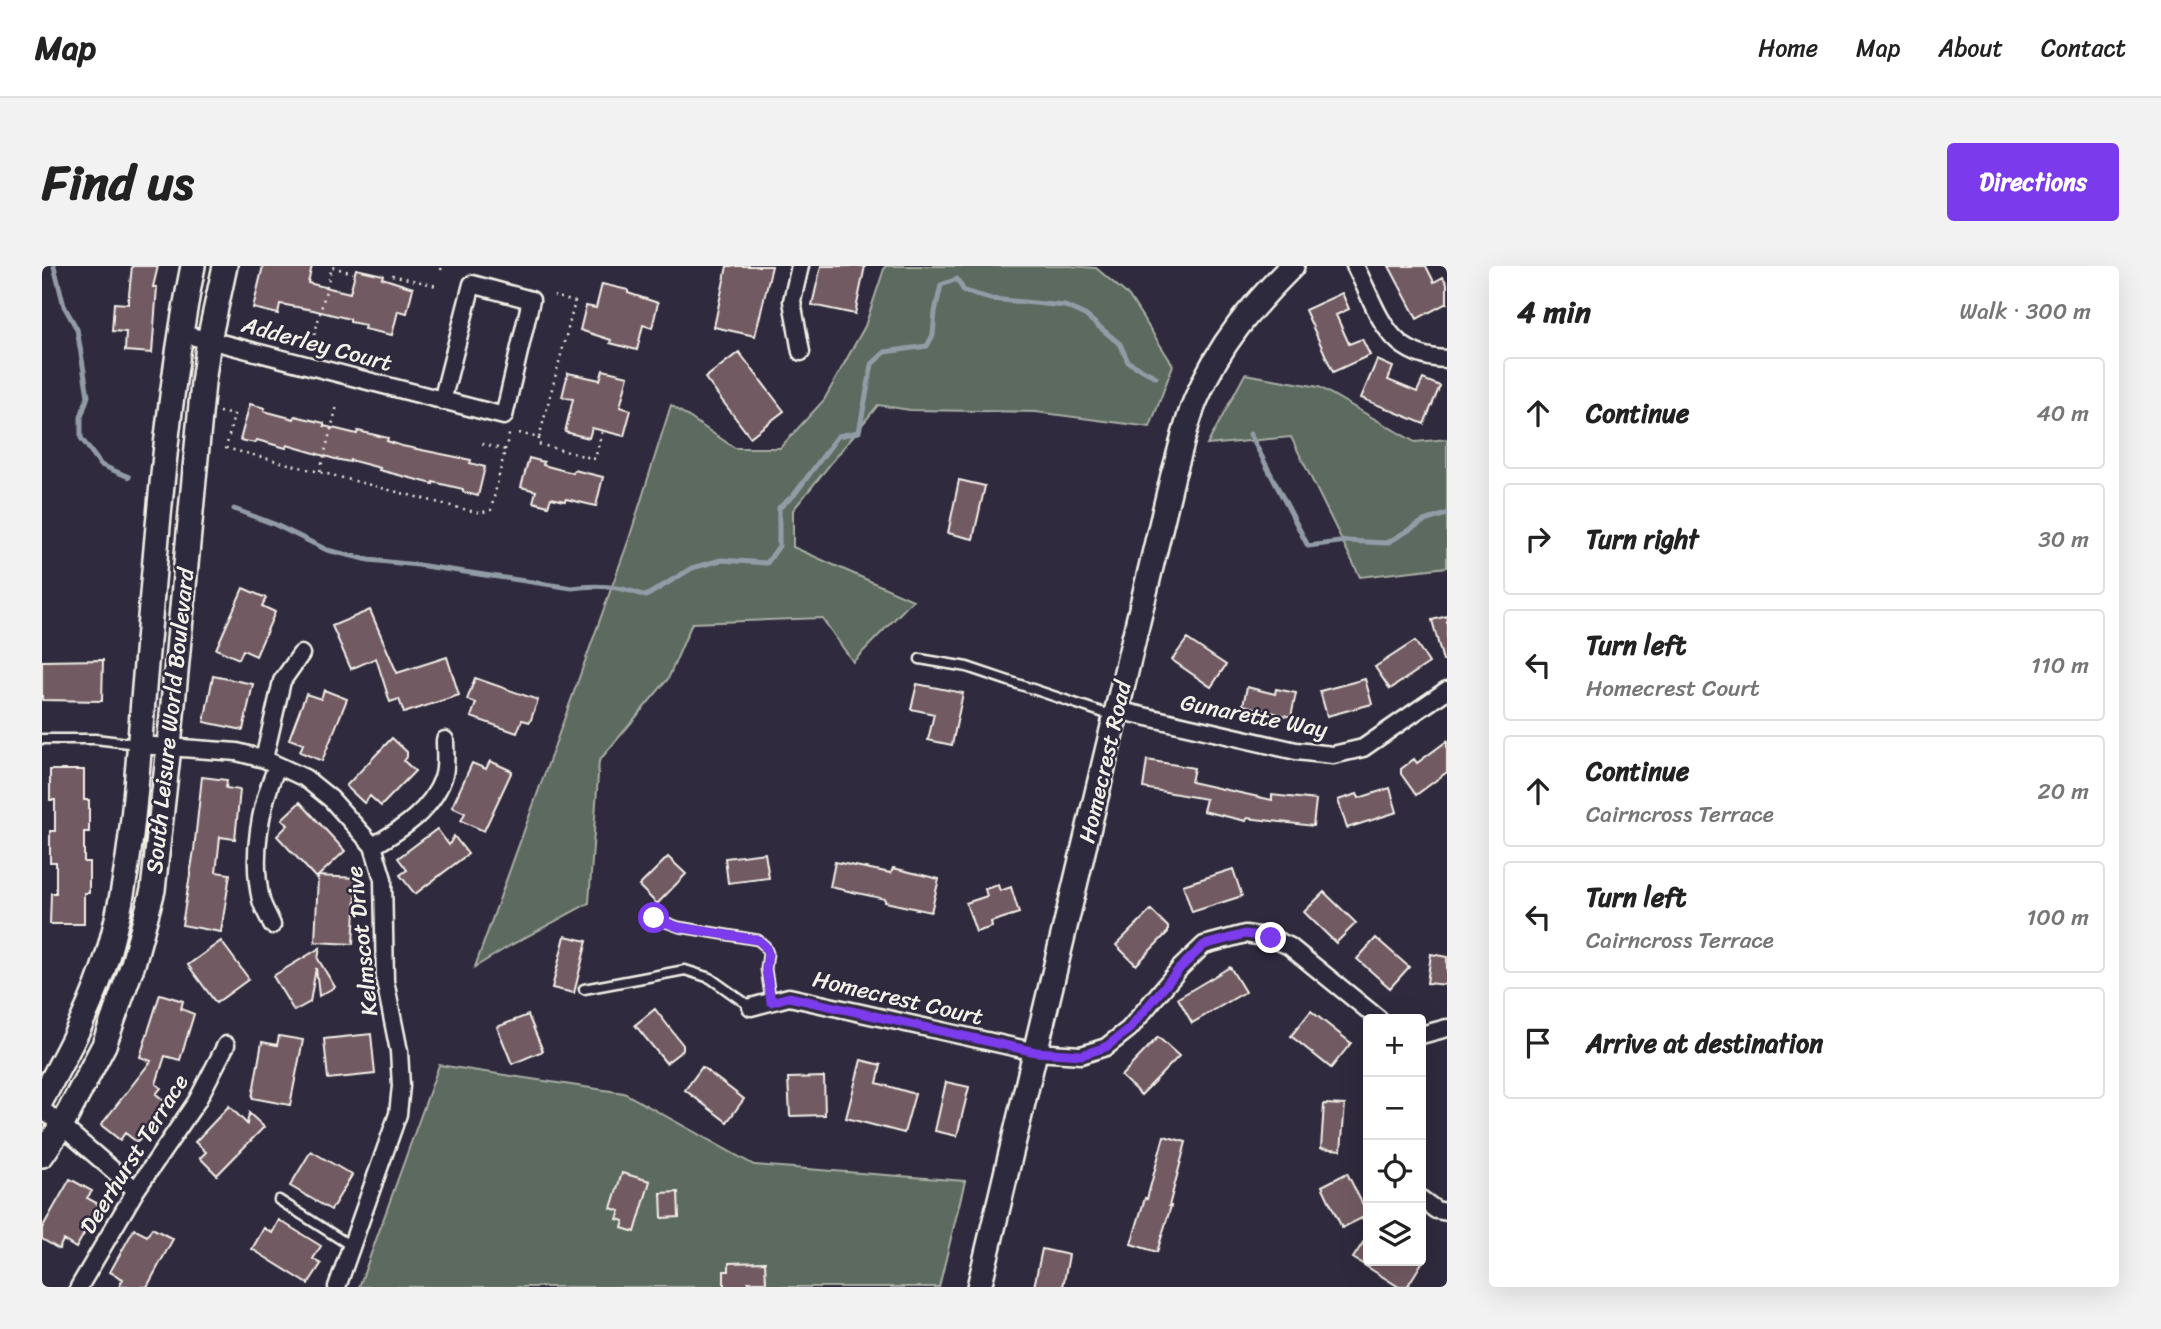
<!DOCTYPE html>
<meta charset="utf-8">
<style>
:root{--surface:#fff;--page:#f2f2f2;--text:#222;--muted:#767676;--line:#e0e0e0;--accent:#7c3aed}
body{margin:0;font-family:Sriracha,sans-serif;background:var(--page);color:var(--text)}
.controls{position:absolute;right:21px;bottom:21px;display:grid;overflow:hidden;border-radius:7px;box-shadow:0 7px 28px #0002}
.controls button{width:63px;height:63px;display:grid;place-items:center;padding:0;border:0;border-bottom:2px solid var(--line);background:var(--surface);color:var(--text);font:35px sans-serif}
.stop{position:absolute;width:21px;height:21px;margin:-16px;border:5px solid #7c3aed;border-radius:50%;background:#fff}
.stop.end{background:#7c3aed;border-color:#fff;box-shadow:0 2px 7px #0008}
.list{margin:0;padding:0;list-style:none}
h2{display:flex;justify-content:space-between;align-items:center;height:91px;margin:0;padding:0 28px;font-size:30px}
h2 small{font-size:23px;font-weight:400;color:var(--muted)}
.list li{display:grid;grid-template-columns:46px 1fr auto;gap:21px;align-items:center;box-sizing:border-box;height:112px;margin:0 14px 14px;padding:0 14px;border:2px solid var(--line);border-radius:7px}
.list b{display:block;font-size:26px;white-space:nowrap}
.list p{margin:0;font-size:23px;white-space:nowrap;color:var(--muted)}
.list em{font-size:23px;font-style:normal;color:var(--muted)}
.icon{flex:none;width:38px;height:38px;fill:none;stroke:currentColor;stroke-width:2;stroke-linecap:round;stroke-linejoin:round}
.map{position:relative;flex:none;width:1405px;height:1021px;overflow:hidden;border-radius:7px}
header{display:flex;align-items:center;gap:42px;box-sizing:border-box;height:98px;padding:0 35px;background:var(--surface);border-bottom:2px solid var(--line)}
header strong{font-size:33px}
nav{display:flex;gap:38px;margin-inline-start:auto;font-size:24px}
.intro{display:flex;align-items:center;justify-content:space-between;box-sizing:border-box;height:168px;padding:0 42px}
h1{margin:0;font-size:49px}
.button{padding:18px 32px;border-radius:7px;background:var(--accent);color:#fff;font-size:24px;font-weight:700}
main{display:flex;gap:42px;padding:0 42px}
aside{flex:1;background:var(--surface);border-radius:7px;box-shadow:0 7px 28px #0002}
.map>svg:first-child{display:block}
.green{fill:#5d6b60;stroke:#a8aea4;stroke-width:2}
.lines{fill:none;stroke-linecap:round;stroke-linejoin:round}
.stream{stroke:#929ca7;stroke-width:5}
.building{fill:#725a64;stroke:#f4f1e8;stroke-width:2}
.lane-casing{stroke:#f4f1e8;stroke-width:13}
.street-casing{stroke:#f4f1e8;stroke-width:21}
.secondary-casing{stroke:#f4f1e8;stroke-width:28}
.path{stroke:#f4f1e8;stroke-width:2.5;stroke-dasharray:2 5;stroke-linecap:butt}
.lane{stroke:#2f2a3d;stroke-width:8}
.street{stroke:#2f2a3d;stroke-width:16}
.secondary{stroke:#2f2a3d;stroke-width:23}
.route{stroke:#7c3aed;stroke-width:9}
.labels{text-anchor:middle;dominant-baseline:central;stroke-width:5;stroke-linejoin:round;paint-order:stroke}
.street-label{font-size:23px;fill:#f4f1e8;stroke:#2f2a3d}
</style>
<header>
<strong>Map</strong>
<nav><a>Home</a><a>Map</a><a>About</a><a>Contact</a></nav>
</header>
<div class="intro"><h1>Find us</h1><a class="button">Directions</a></div>
<main>
<div class="map">
<svg width="1405" height="1021" viewBox="0 0 1405 1021">
<rect width="100%" height="100%" fill="#2f2a3d"/>
<filter id="ink" filterUnits="userSpaceOnUse"><feTurbulence type="fractalNoise" baseFrequency=".0143" numOctaves="2"/><feDisplacementMap in="SourceGraphic" scale="14" xChannelSelector="R" yChannelSelector="G"/><feConvolveMatrix kernelMatrix="1 2 1 2 8 2 1 2 1" color-interpolation-filters="sRGB"/></filter>
<g filter="url(#ink)">
<path class="green" d="M 843,0 L 1029,0 L 1054,2 L 1087,30 L 1131,99 L 1108,161 L 994,146 L 868,144 L 836,139 L 751,244 L 751,281 L 871,334 L 811,396 L 780,352 L 650,357 L 626,413 L 557,495 L 547,637 L 469,679 L 433,701 L 587,273 L 629,139 L 693,182 L 738,182 L 782,134 L 823,60 Z
M 1203,108 L 1277,121 L 1373,176 L 1405,173 L 1405,301 L 1318,311 L 1249,171 L 1165,179 Z
M 397,799 L 582,827 L 712,899 L 923,915 L 897,1021 L 317,1021 Z"/>
<g class="lines">
<path class="stream" d="M 12,0 L 22,40 L 35,63 L 46,130 L 39,151 L 39,172 L 59,199 L 87,211
M 1208,168 L 1266,280 L 1305,275 L 1345,277 L 1382,255 L 1405,248
M 192,243 L 232,258 L 285,284 L 327,294 L 376,299 L 530,322 C 556,318 579,320 604,330 L 650,302 L 679,294 L 725,297 L 737,280 L 737,242 L 752,229 L 796,170 L 817,166 L 830,98 L 843,86 L 885,80 L 891,69 L 893,46 L 899,19 L 915,13 L 922,25 L 949,33 L 1023,40 L 1043,49 L 1078,78 L 1086,96 L 1114,111"/>
</g>
<path class="building" d="M 90,0 L 116,0 L 111,21 L 115,21 L 110,87 L 83,85 L 84,66 L 70,65 L 72,37 L 86,38 Z
M 221,0 L 270,0 L 266,17 L 308,27 L 314,3 L 341,9 L 340,12 L 371,22 L 365,47 L 356,45 L 350,69 L 322,63 L 323,59 L 308,56 L 308,53 L 271,44 L 238,38 L 236,48 L 211,42 Z
M 685,0 L 730,0 L 713,70 L 672,61 Z
M 779,0 L 823,0 L 813,48 L 770,39 Z
M 1347,0 L 1384,0 L 1392,16 L 1401,11 L 1405,18 L 1405,37 L 1375,53 Z
M 560,18 L 586,24 L 586,27 L 616,37 L 610,62 L 601,59 L 595,84 L 568,77 L 569,74 L 538,64 L 544,40 L 554,42 Z
M 1300,27 L 1307,43 L 1294,49 L 1307,78 L 1320,73 L 1328,89 L 1291,106 L 1263,44 Z
M 697,86 L 742,145 L 708,171 L 663,112 Z
M 1335,94 L 1351,101 L 1346,114 L 1375,126 L 1381,113 L 1398,120 L 1382,158 L 1319,132 Z
M 561,104 L 586,110 L 578,141 L 589,144 L 582,170 L 550,162 L 547,172 L 523,166 L 531,133 L 520,131 L 526,107 L 558,114 Z
M 208,138 L 223,142 L 222,145 L 252,153 L 253,150 L 282,157 L 282,160 L 315,168 L 316,165 L 346,172 L 345,175 L 360,180 L 429,194 L 428,197 L 443,201 L 436,230 L 421,226 L 421,223 L 391,216 L 391,218 L 376,214 L 337,204 L 338,202 L 308,194 L 308,196 L 293,193 L 245,179 L 244,182 L 215,174 L 213,177 L 198,174 Z
M 487,192 L 502,196 L 501,199 L 531,207 L 532,204 L 561,211 L 554,240 L 524,233 L 523,235 L 509,232 L 506,240 L 491,236 L 494,225 L 479,221 Z
M 917,214 L 943,220 L 931,273 L 906,267 Z
M 201,322 L 224,332 L 220,340 L 233,346 L 214,390 L 201,384 L 197,393 L 174,383 Z
M 328,344 L 355,407 L 405,391 L 417,429 L 362,447 L 357,433 L 348,436 L 334,392 L 309,403 L 290,360 Z
M 1405,350 L 1405,395 L 1401,395 L 1390,354 Z
M 1145,373 L 1184,399 L 1169,421 L 1130,394 Z
M 1373,375 L 1387,397 L 1348,423 L 1333,401 Z
M 61,394 L 60,435 L 0,434 L 0,395 Z
M 171,410 L 211,418 L 201,464 L 162,456 Z
M 433,412 L 496,434 L 488,456 L 480,454 L 475,467 L 429,451 L 434,437 L 425,434 Z
M 1323,413 L 1330,438 L 1285,450 L 1278,425 Z
M 875,418 L 921,427 L 910,479 L 886,474 L 892,448 L 869,443 Z
M 1205,421 L 1233,428 L 1234,423 L 1254,427 L 1249,451 L 1201,439 Z
M 282,424 L 305,433 L 280,495 L 258,486 L 261,478 L 247,473 L 264,428 L 279,433 Z
M 350,472 L 365,486 L 365,491 L 362,495 L 373,505 L 339,540 L 328,530 L 322,537 L 304,520 Z
M 1405,475 L 1405,506 L 1374,529 L 1359,508 L 1359,503 L 1372,493 L 1375,497 Z
M 1105,494 L 1152,502 L 1149,516 L 1230,534 L 1230,529 L 1274,534 L 1271,560 L 1205,552 L 1204,555 L 1161,545 L 1164,533 L 1101,522 Z
M 448,495 L 470,505 L 442,565 L 419,555 L 423,547 L 410,541 L 430,497 L 444,503 Z
M 8,504 L 42,504 L 42,534 L 47,534 L 47,566 L 42,566 L 42,596 L 47,596 L 47,627 L 42,627 L 42,658 L 8,658 L 9,627 L 14,627 L 14,596 L 8,596 L 8,565 L 13,565 L 13,534 L 8,534 Z
M 160,511 L 185,514 L 184,522 L 198,524 L 193,573 L 178,571 L 175,598 L 174,606 L 188,608 L 179,666 L 140,659 L 152,584 Z
M 1348,522 L 1355,546 L 1305,562 L 1296,534 L 1315,528 L 1317,532 Z
M 258,536 L 303,585 L 274,612 L 235,570 L 246,559 L 240,553 Z
M 395,563 L 407,579 L 412,570 L 426,588 L 373,628 L 358,609 L 365,604 L 356,592 Z
M 723,587 L 727,612 L 686,617 L 683,592 Z
M 626,591 L 644,608 L 615,638 L 597,620 Z
M 793,596 L 849,607 L 851,602 L 897,613 L 889,646 L 843,636 L 843,633 L 788,621 Z
M 1191,603 L 1200,630 L 1150,646 L 1141,619 Z
M 276,610 L 315,612 L 311,678 L 273,676 Z
M 956,619 L 958,625 L 969,621 L 977,647 L 949,656 L 950,661 L 934,666 L 924,637 L 945,630 L 943,623 Z
M 1282,626 L 1314,657 L 1294,677 L 1262,646 Z
M 1109,644 L 1126,661 L 1126,666 L 1094,699 L 1074,679 Z
M 523,670 L 545,675 L 532,727 L 510,722 Z
M 1334,672 L 1367,701 L 1348,722 L 1315,693 Z
M 179,675 L 207,713 L 174,737 L 146,699 Z
M 278,682 L 276,693 L 293,721 L 277,730 L 274,702 L 268,736 L 252,745 L 231,710 Z
M 1389,688 L 1405,691 L 1405,719 L 1385,717 Z
M 1188,701 L 1203,726 L 1150,757 L 1136,732 Z
M 118,728 L 141,735 L 139,743 L 152,748 L 138,794 L 123,790 L 114,818 L 119,822 L 114,828 L 125,837 L 95,876 L 83,867 L 78,874 L 59,859 L 109,795 L 98,791 Z
M 613,743 L 641,779 L 641,784 L 624,797 L 593,759 Z
M 1269,745 L 1309,777 L 1289,802 L 1249,770 Z
M 486,749 L 501,785 L 470,798 L 455,761 Z
M 329,768 L 333,808 L 286,813 L 282,773 Z
M 237,770 L 261,774 L 248,839 L 210,832 L 220,776 L 235,779 Z
M 1116,771 L 1137,790 L 1099,829 L 1079,810 Z
M 819,794 L 839,799 L 835,817 L 873,828 L 862,867 L 804,852 Z
M 660,801 L 702,833 L 685,856 L 643,824 Z
M 782,811 L 783,849 L 748,850 L 746,812 Z
M 904,816 L 927,821 L 915,870 L 893,865 Z
M 1282,838 L 1303,839 L 1299,884 L 1279,882 Z
M 187,840 L 205,858 L 207,847 L 222,861 L 175,909 L 158,892 L 164,886 L 153,876 Z
M 1122,870 L 1144,876 L 1127,940 L 1129,940 L 1115,986 L 1089,978 L 1103,932 L 1105,933 Z
M 269,885 L 310,909 L 289,944 L 248,920 Z
M 580,907 L 608,915 L 593,966 L 580,962 L 582,955 L 575,953 L 578,945 L 569,942 Z
M 1305,907 L 1326,949 L 1300,962 L 1280,920 Z
M 28,913 L 50,925 L 45,932 L 58,939 L 34,982 L 21,974 L 17,983 L 0,973 L 0,962 Z
M 636,926 L 637,951 L 620,952 L 619,927 Z
M 237,954 L 279,980 L 271,993 L 279,998 L 266,1018 L 210,983 L 222,962 L 230,967 Z
M 110,962 L 131,973 L 105,1021 L 77,1021 L 81,1013 L 68,1006 L 92,963 L 105,970 Z
M 1326,969 L 1326,995 L 1381,995 L 1365,1021 L 1357,1021 L 1311,992 Z
M 1000,983 L 1027,989 L 1021,1021 L 992,1021 Z
M 723,996 L 724,1016 L 706,1016 L 706,1021 L 682,1021 L 682,1005 L 687,1005 L 687,997 Z"/>
<g class="lines">
<defs>
<path id="lane" d="M 878,393 L 925,401 L 1071,450
M 0,473 L 53,473 L 95,478
M 612,652 L 637,661 L 716,674 L 723,680 L 726,687 L 724,703 L 729,736
M 542,723 L 643,704 L 668,712 L 709,741
M 237,934 L 309,980"/>
<path id="street" d="M 758,0 L 750,35 L 759,86
M 1313,0 C 1337,46 1344,91 1405,93
M 138,68 L 167,74 L 462,150 L 489,34 L 430,18 L 400,135
M 1075,444 L 1254,485 L 1291,489 L 1321,482 L 1405,424
M 98,479 L 195,486 L 222,493 L 263,512 L 289,533 L 331,580 L 341,613 L 343,715 L 357,785 L 359,820 L 356,848 L 295,1021
M 222,493 L 240,415 L 259,388
M 331,580 C 360,563 389,545 401,512 C 405,501 403,486 403,474
M 230,659 C 227,651 221,642 219,634 C 209,590 218,540 235,500
M 709,741 L 747,731 L 994,786 L 1039,789 L 1064,781 L 1087,763 L 1138,702 L 1162,679 L 1203,668 L 1229,672 L 1247,680 L 1337,753
M 1379,769 L 1405,762
M 0,843 L 94,924
M 1379,933 L 1394,944 L 1405,946
M 37,1021 L 94,924 L 155,835 L 184,779"/>
<path id="secondary" d="M 0,833 C 25,786 51,739 66,688 C 92,598 95,503 103,410 C 115,273 124,135 151,0
M 0,889 L 20,859 L 62,779 L 91,698 L 111,624 L 127,481 L 161,117 L 167,74 L 183,0
M 937,1021 L 1131,209 C 1139,184 1144,155 1155,131 C 1178,77 1209,41 1250,0"/>
</defs>
<use href="#lane" class="lane-casing"/>
<use href="#street" class="street-casing"/>
<use href="#secondary" class="secondary-casing"/>
<path class="path" d="M 399,4 L 400,0
M 350,9 L 395,20
M 269,82 L 290,1 L 311,7
M 177,146 L 192,149 L 184,182 L 437,247 L 449,244 L 463,184 L 438,177
M 477,167 L 497,172 L 533,36 L 512,30
M 497,172 L 496,178 L 553,193 L 560,165
M 463,184 L 468,165
M 278,205 L 295,140"/>
<use href="#lane" class="lane"/>
<use href="#street" class="street"/>
<use href="#secondary" class="secondary"/>
</g>
</g>
<g class="lines" filter="url(#ink)">
<path class="route" d="M 612,652 L 636,661 L 716,674 L 723,680 L 726,687 L 724,703 L 729,736 L 747,731 L 994,786 L 1040,789 L 1064,781 L 1087,763 L 1138,702 L 1162,679 L 1203,668 L 1229,672"/>
</g>
<g class="labels">
<g class="street-label">
<text transform="translate(275 78) rotate(15)">Adderley Court</text>
<text transform="translate(1212 450) rotate(11)">Gunarette Way</text>
<text transform="translate(128 455) rotate(-84)">South Leisure World Boulevard</text>
<text transform="translate(1063 496) rotate(-77)">Homecrest Road</text>
<text transform="translate(320 675) rotate(-96)">Kelmscot Drive</text>
<text transform="translate(856 732) rotate(13)">Homecrest Court</text>
<text transform="translate(92 888) rotate(-58)">Deerhurst Terrace</text>
</g>
</g>
</svg>
<div class="controls">
<button>+</button>
<button>−</button>
<button><svg class="icon" aria-label="locate" viewBox="0 0 24 24"><circle cx="12" cy="12" r="6"/><path d="M12 2v4M12 18v4M2 12h4M18 12h4"/></svg></button>
<button><svg class="icon" aria-label="layers" viewBox="0 0 24 24"><path d="M12 4l9 5-9 5-9-5zM3 14l9 5 9-5"/></svg></button>
</div>
<div class="stop" style="left:612px;top:652px"></div>
<div class="stop end" style="left:1229px;top:672px"></div>
</div>
<aside>
<h2>4 min<small>Walk · 300 m</small></h2>
<ul class="list">
<li><svg class="icon" aria-label="ahead" viewBox="0 0 24 24"><path d="M12 20V5M6 11l6-6 6 6"/></svg><div><b>Continue</b></div><em>40 m</em></li>
<li><svg class="icon" aria-label="right" viewBox="0 0 24 24"><path d="M7 20v-9h11M14 6l5 5-5 5"/></svg><div><b>Turn right</b></div><em>30 m</em></li>
<li><svg class="icon" aria-label="left" viewBox="0 0 24 24"><path d="M17 20v-9H6M10 6l-5 5 5 5"/></svg><div><b>Turn left</b><p>Homecrest Court</p></div><em>110 m</em></li>
<li><svg class="icon" aria-label="ahead" viewBox="0 0 24 24"><path d="M12 20V5M6 11l6-6 6 6"/></svg><div><b>Continue</b><p>Cairncross Terrace</p></div><em>20 m</em></li>
<li><svg class="icon" aria-label="left" viewBox="0 0 24 24"><path d="M17 20v-9H6M10 6l-5 5 5 5"/></svg><div><b>Turn left</b><p>Cairncross Terrace</p></div><em>100 m</em></li>
<li><svg class="icon" aria-label="arrive" viewBox="0 0 24 24"><path d="M6 21V4h12l-3 4 3 4H6"/></svg><div><b>Arrive at destination</b></div></li>
</ul>
</aside>
</main>
